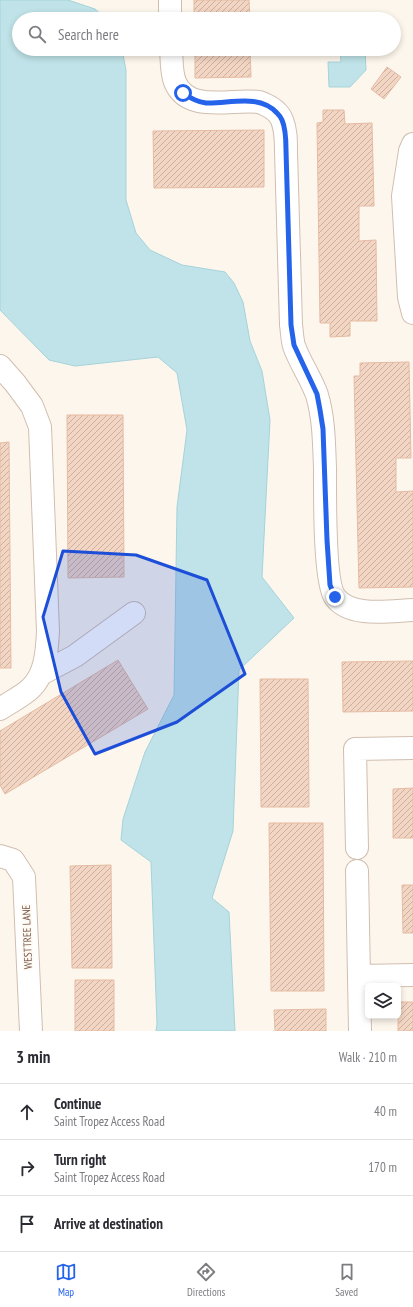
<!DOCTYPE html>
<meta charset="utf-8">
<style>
:root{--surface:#fff;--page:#f7f7f7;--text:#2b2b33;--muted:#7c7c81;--line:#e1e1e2;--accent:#2563eb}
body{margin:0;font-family:"PT Sans Narrow",sans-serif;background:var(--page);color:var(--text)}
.controls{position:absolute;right:12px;bottom:12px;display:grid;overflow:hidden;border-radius:6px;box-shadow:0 2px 6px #0003}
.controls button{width:36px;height:36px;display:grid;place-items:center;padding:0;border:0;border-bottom:1px solid var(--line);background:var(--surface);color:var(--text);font:20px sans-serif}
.stop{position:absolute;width:12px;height:12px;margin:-9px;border:3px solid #2563eb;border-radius:50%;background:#fff}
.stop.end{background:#2563eb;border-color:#fff;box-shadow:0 1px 4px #0008}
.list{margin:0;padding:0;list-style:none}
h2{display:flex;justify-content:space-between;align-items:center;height:52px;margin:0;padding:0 16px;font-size:17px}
h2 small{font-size:13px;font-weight:400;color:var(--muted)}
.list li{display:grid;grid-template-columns:26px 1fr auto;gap:12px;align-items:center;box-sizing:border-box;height:56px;padding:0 16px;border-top:1px solid var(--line)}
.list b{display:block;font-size:15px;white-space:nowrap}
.list p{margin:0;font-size:13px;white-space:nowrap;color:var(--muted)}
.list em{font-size:13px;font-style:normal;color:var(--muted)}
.icon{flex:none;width:22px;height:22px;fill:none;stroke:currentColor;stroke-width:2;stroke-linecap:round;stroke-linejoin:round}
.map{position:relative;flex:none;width:413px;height:1031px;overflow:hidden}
.search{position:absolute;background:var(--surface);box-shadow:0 2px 6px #0003;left:12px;right:12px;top:12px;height:44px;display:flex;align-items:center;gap:10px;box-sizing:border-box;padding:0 14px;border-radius:22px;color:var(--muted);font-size:15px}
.sheet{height:220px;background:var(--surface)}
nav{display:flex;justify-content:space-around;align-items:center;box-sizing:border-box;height:56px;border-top:1px solid var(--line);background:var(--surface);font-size:11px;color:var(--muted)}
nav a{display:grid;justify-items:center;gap:2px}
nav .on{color:var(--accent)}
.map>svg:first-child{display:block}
.water{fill:#bfe3e8;stroke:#a5d3da}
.building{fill:url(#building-hatch);stroke:#e6bba3}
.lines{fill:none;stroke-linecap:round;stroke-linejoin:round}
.minor-casing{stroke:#d1beb0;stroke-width:24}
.minor{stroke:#fff;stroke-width:22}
.route{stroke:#2563eb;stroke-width:5}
.marked{fill:#1d4ed8;fill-opacity:0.2;stroke:#1d4ed8;stroke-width:3;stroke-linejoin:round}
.labels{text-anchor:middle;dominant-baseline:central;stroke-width:3.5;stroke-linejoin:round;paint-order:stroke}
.street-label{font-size:11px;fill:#7a5c4d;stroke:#fffaf3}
</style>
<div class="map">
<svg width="413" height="1031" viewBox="0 0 413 1031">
<defs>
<pattern id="building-hatch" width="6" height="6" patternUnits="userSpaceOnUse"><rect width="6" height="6" fill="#f3d5c3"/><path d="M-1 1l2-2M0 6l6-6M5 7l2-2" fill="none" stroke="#cab0a1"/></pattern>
</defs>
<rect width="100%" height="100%" fill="#fdf6ec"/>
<path class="water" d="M 0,0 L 68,0 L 95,9 L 106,19 L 19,19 L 19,49 L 122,49 L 126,70 L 126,200 L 136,233 L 150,250 L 182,265 L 225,272 L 234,283 L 243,302 L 250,341 L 262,371 L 270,420 L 262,577 L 294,618 L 239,670 L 233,831 L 212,898 L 229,912 L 235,1031 L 156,1031 L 157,1024 L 151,862 L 121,840 L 123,819 L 145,752 L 174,695 L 177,507 L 187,430 L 177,373 L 158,357 L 75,366 L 49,360 L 0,310 Z
M 340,49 L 365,49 L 366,70 L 350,87 L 329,87 L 328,62 L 341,62 Z"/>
<path class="building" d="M 194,0 L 249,0 L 250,19 L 194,19 Z
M 195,49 L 250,49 L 251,77 L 195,78 Z
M 387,67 L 401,77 L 384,99 L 371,89 Z
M 323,110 L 344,110 L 345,124 L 372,123 L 374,206 L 359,206 L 359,241 L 376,240 L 377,321 L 350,321 L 350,336 L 330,337 L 330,323 L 320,323 L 317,123 L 323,122 Z
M 264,130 L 264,187 L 154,188 L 153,131 Z
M 409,362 L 411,458 L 396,458 L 396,492 L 413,491 L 413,587 L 359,588 L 354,376 L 360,376 L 360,363 Z
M 67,415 L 123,415 L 124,577 L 68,578 Z
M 9,442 L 11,668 L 0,668 L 0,443 Z
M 118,660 L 148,709 L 5,794 L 0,785 L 0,731 Z
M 413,661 L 413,711 L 343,712 L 342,662 Z
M 260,679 L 308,679 L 309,807 L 261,807 Z
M 413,788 L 413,838 L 393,838 L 393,789 Z
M 269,823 L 323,823 L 324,991 L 271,991 Z
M 111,865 L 112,968 L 72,968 L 70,866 Z
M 402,885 L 413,885 L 413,933 L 403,933 Z
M 75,980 L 114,980 L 114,1031 L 75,1031 Z
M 398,1002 L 413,1002 L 413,1031 L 398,1031 Z
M 326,1009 L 326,1031 L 275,1031 L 274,1010 Z"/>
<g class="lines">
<defs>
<path id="minor" d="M 170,0 L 170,19
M 171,49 C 172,60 171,72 175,82 C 188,114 233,98 259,102 C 263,103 266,105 270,107 C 275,110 280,115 282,120 C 286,130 286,140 286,151 L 291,325 C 292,331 292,339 294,346 C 300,363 311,378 317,395 C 324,419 324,443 325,468 C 325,491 324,582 335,597 C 350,618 390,611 413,610
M 413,144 L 410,151 L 403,196 L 409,297 L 413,313
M 0,366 L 15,383 L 32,406 L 40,427 L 48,631 C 47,650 46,674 31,688 C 23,696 10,702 0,709
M 41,674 L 75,656 L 134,613
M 357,848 L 355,749 L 413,748
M 0,856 L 13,860 L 24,877 L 31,1031
M 357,871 L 360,1031
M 359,976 L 413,975"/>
</defs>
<use href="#minor" class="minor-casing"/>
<use href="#minor" class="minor"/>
</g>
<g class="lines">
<path class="route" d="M 183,93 C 190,98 197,102 206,103 C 229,104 259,93 277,113 C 279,115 281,117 282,120 C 286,129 286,141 286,150 L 291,325 L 294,345 L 317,394 L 320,410 L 323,429 L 327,540 L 330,585 L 335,597"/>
</g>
<path class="marked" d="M 63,551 L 136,555 L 207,580 L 245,674 L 177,722 L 95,754 L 61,692 L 43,617 Z"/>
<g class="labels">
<g class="street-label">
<text transform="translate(27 937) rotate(-92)">WESTTREE LANE</text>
</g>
</g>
</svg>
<div class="controls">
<button><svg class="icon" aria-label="layers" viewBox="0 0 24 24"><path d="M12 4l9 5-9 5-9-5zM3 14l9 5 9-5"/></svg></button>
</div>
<div class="stop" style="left:183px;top:93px"></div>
<div class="stop end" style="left:335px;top:597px"></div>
<div class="search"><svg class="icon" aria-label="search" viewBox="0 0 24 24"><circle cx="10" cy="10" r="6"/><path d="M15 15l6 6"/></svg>Search here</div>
</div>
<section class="sheet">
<h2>3 min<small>Walk · 210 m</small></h2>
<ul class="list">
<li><svg class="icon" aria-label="ahead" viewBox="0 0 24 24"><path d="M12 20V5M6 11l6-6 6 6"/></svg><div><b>Continue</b><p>Saint Tropez Access Road</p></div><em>40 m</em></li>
<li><svg class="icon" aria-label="right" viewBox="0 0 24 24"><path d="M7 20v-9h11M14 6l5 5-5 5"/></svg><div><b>Turn right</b><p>Saint Tropez Access Road</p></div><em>170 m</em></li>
<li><svg class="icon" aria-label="arrive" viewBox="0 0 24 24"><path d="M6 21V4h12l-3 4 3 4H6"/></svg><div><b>Arrive at destination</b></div></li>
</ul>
</section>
<nav>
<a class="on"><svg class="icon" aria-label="map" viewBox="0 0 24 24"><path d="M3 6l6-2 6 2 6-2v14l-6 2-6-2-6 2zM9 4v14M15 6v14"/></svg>Map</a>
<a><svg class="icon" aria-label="directions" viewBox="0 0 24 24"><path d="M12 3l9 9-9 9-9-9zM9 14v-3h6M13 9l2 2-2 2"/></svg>Directions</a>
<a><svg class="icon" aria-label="saved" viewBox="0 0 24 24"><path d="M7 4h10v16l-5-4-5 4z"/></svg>Saved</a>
</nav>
